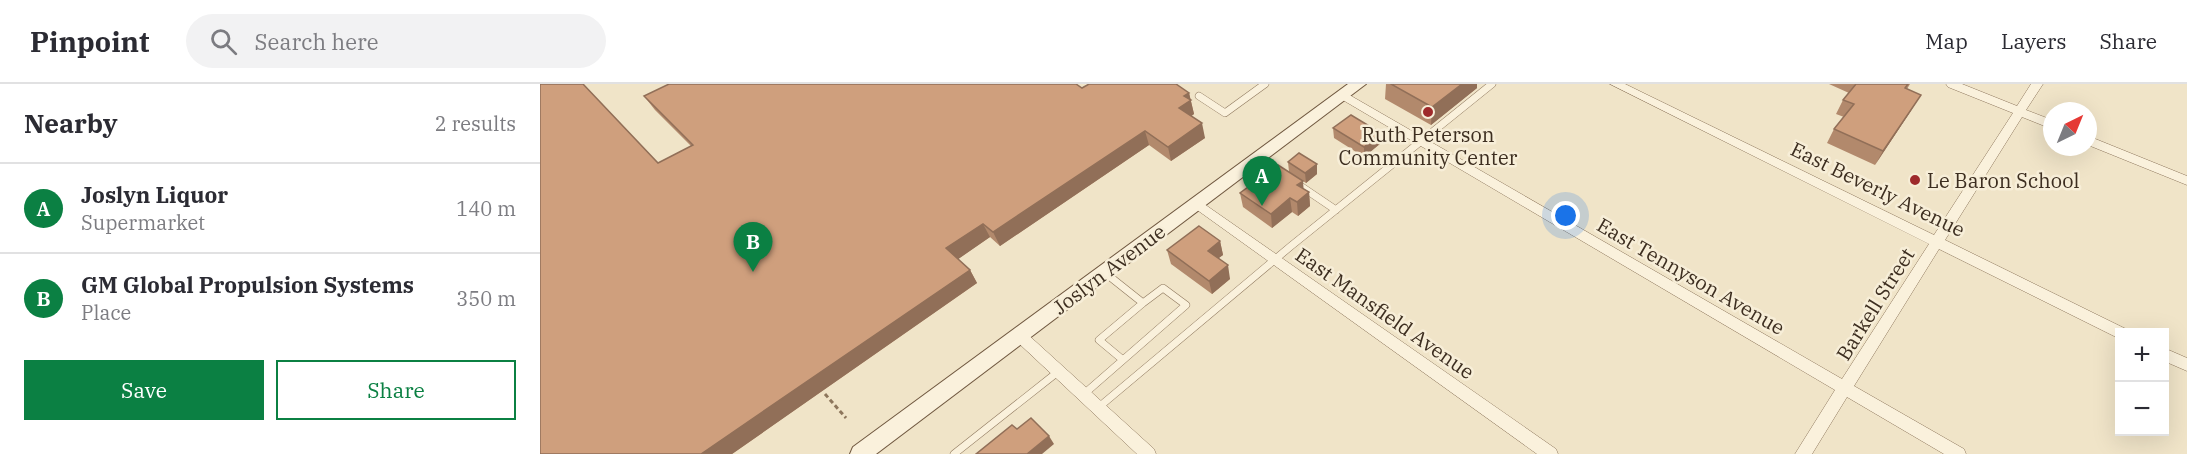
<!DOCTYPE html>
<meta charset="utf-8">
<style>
:root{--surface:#fff;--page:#f2f2f3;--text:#2b2b33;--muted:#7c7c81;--line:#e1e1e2;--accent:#0b8043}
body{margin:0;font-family:"IBM Plex Serif",serif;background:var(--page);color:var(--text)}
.controls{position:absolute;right:18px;bottom:18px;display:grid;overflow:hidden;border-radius:0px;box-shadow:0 6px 24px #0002}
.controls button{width:54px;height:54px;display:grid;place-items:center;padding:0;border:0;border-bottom:2px solid var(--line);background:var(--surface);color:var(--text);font:30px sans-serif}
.compass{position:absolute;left:1503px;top:18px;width:54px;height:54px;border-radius:50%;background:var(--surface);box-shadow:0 6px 24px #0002;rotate:43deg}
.you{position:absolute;left:1026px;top:132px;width:21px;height:21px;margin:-15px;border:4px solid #fff;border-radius:50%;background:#1a73e8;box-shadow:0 0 0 9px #1a73e833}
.badge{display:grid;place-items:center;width:39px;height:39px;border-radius:50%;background:var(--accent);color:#fff;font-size:20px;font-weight:700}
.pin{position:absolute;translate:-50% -50px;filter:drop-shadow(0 2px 3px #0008)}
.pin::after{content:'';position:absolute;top:32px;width:21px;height:18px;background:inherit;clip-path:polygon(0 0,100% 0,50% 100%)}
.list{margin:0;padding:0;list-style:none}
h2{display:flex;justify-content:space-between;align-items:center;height:78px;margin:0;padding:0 24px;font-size:26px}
h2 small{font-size:20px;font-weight:400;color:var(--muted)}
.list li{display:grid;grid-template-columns:39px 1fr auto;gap:18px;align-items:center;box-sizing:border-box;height:90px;padding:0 24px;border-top:2px solid var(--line)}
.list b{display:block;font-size:22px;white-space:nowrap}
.list p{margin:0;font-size:20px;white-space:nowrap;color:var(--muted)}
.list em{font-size:20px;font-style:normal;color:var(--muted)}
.actions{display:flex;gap:12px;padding:18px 24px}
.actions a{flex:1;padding:14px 0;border:2px solid var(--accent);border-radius:0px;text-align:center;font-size:21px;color:var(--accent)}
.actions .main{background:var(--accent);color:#fff}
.icon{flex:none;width:33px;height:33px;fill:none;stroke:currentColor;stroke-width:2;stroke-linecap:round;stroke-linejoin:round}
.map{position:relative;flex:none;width:1647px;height:370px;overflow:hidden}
header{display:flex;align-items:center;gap:36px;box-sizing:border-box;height:84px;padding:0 30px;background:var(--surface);border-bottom:2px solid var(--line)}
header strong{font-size:28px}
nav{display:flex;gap:33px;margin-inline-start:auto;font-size:21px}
.search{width:420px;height:54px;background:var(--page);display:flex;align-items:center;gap:15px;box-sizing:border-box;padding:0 21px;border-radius:33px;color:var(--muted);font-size:22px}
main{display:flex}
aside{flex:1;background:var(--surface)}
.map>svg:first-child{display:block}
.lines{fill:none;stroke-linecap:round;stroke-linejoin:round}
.lane-casing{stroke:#8d765c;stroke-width:8}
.street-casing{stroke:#8d765c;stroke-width:1}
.secondary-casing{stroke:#6f573f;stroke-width:2}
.path{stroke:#8d765c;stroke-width:3;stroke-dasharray:4.5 3;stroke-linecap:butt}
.lane{stroke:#faf1dc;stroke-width:7}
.street{fill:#faf1dc;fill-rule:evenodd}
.secondary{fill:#faf1dc;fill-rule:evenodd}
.wall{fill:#b2896c}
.shaded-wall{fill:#916f58}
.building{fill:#cf9f7d;stroke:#916f58;stroke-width:1.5}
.poi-dot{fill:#9e2a2b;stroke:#f7eed8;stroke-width:2}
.labels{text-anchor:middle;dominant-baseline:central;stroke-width:5;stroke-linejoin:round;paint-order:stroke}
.poi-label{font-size:20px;fill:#3d2e20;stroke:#f7eed8}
.street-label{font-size:20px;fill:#3d2e20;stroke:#f7eed8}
</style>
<header>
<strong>Pinpoint</strong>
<div class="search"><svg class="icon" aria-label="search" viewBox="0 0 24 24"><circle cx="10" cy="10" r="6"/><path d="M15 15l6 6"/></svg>Search here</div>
<nav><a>Map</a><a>Layers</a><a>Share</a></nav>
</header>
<main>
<aside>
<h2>Nearby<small>2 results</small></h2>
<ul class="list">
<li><span class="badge">A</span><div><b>Joslyn Liquor</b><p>Supermarket</p></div><em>140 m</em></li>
<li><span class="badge">B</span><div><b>GM Global Propulsion Systems</b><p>Place</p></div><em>350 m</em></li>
</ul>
<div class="actions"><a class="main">Save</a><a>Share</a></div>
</aside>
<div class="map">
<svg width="1647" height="370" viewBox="0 0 1647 370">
<rect width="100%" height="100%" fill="#f0e4c8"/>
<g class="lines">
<defs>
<path id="lane" d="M 659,12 L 685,29 L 725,0
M 719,74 L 742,89
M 756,99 L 796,126
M 583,276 L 559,256 L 603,219
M 544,310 L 646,221 L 623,204 L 603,219 L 564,188
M 559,323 L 751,162 L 952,0
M 414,370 L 519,287"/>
<path id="street" d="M 1070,0 L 1085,0 L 1394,151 L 1473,29 L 1408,3 L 1406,0 L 1422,0 L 1477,22 L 1491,0 L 1503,0 L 1486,26 L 1512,36 L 1512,45 L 1482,33 L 1405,156 L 1586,245 L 1588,249 L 1580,249 L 1580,254 L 1576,253 L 1399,165 L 1314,302 L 1424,365 L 1426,370 L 1404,370 L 1307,313 L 1272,370 L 1255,370 L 1295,306 L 796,12 L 798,9 L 806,9 L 1302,295 L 1389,160 Z
M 1548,52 L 1647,92 L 1647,101 L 1548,61 Z
M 657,115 L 1016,365 L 1018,370 L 997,370 L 653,123 L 651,120 L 653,117 Z
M 479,245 L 484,247 L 614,365 L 616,370 L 597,370 L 474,255 L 472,251 L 474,247 Z
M 1624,264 L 1647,274 L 1647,287 L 1624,277 Z"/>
<path id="secondary" d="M 808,0 L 826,0 L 336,370 L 310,370 L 313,363 Z"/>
</defs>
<use href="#lane" class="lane-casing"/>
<use href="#street" class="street-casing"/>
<use href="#secondary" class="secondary-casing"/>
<path class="path" d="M 285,310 L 306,334"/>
<use href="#lane" class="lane"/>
<use href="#street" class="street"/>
<use href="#secondary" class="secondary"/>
</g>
<path class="wall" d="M 846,0 L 937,0 L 937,4 L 891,41 L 845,15 Z
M 1289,0 L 1370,0 L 1367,5 L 1372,25 L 1335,81 L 1287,59 L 1294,45 L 1304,33 L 1296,30 L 1303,16 L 1309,9 Z
M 542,4 L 649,9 L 654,30 L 651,32 L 665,54 L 631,77 L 609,61 L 460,162 L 450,153 L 418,175 L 430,186 L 437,199 L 192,370 L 0,370 L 118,79 L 151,62 L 115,26 L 104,12 Z
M 793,44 L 841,59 L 824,73 L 794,54 Z
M 748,78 L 777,80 L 777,90 L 766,99 L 749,88 Z
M 763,105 L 769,108 L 770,122 L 758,132 L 752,128 L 732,144 L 703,123 L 700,109 Z
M 680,157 L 683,171 L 678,174 L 690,195 L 672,210 L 631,180 L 627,166 Z"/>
<path class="shaded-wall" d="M 922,0 L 937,0 L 937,4 L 891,41 L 892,23 Z
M 649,9 L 654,30 L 642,39 L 639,24 L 644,12 Z
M 1381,11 L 1372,25 L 1335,81 L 1343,67 Z
M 662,39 L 665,54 L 631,77 L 628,63 Z
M 605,47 L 609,61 L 460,162 L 453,148 Z
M 841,49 L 841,59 L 824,73 L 824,63 Z
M 777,80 L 777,90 L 766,99 L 765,89 Z
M 763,97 L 764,111 L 757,101 Z
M 769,108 L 770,122 L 758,132 L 757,118 Z
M 750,114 L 752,128 L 732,144 L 731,130 Z
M 443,140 L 450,153 L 414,178 L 406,164 Z
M 680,157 L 683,171 L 671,180 L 668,167 Z
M 688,181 L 690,195 L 672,210 L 669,197 Z
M 430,186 L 437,199 L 192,370 L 161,370 Z
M 509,352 L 514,360 L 502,370 L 487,370 Z"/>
<path class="building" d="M 0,0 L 43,0 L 118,79 L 153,61 L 104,12 L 129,0 L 536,0 L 542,4 L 549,0 L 636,0 L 649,9 L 644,12 L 651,16 L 639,24 L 662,39 L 628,63 L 605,47 L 453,148 L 443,140 L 406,164 L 430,186 L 161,370 L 0,370 Z
M 851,0 L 922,0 L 892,23 Z
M 1316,0 L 1368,0 L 1365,4 L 1381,11 L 1343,67 L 1294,45 L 1314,20 L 1303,16 Z
M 811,31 L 841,49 L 824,63 L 793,44 Z
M 759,69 L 777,80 L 765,89 L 748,78 Z
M 738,81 L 763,97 L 757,101 L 769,108 L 757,118 L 750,114 L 731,130 L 700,109 Z
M 659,142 L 680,157 L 668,167 L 688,181 L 669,197 L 627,166 Z
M 491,334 L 509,352 L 487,370 L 436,370 L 472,341 L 477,345 Z"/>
<g class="poi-dot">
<circle cx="888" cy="28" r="6"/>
<circle cx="1375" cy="96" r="6"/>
</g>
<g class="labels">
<g class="poi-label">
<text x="888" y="50">Ruth Peterson<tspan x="888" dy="23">Community Center</tspan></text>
<text x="1387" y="96" text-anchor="start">Le Baron School</text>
</g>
<g class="street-label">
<text transform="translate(1338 105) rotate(26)">East Beverly Avenue</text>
<text transform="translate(569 185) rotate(-37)">Joslyn Avenue</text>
<text transform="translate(1151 192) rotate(30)">East Tennyson Avenue</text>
<text transform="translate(1335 220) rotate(-58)">Barkell Street</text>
<text transform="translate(845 229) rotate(35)">East Mansfield Avenue</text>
</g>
</g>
</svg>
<div class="controls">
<button>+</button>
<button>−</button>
</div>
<svg class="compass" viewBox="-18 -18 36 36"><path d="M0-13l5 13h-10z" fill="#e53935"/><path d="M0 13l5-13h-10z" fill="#7c7c81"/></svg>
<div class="you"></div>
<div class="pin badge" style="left:722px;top:122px">A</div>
<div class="pin badge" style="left:213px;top:188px">B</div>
</div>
</main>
